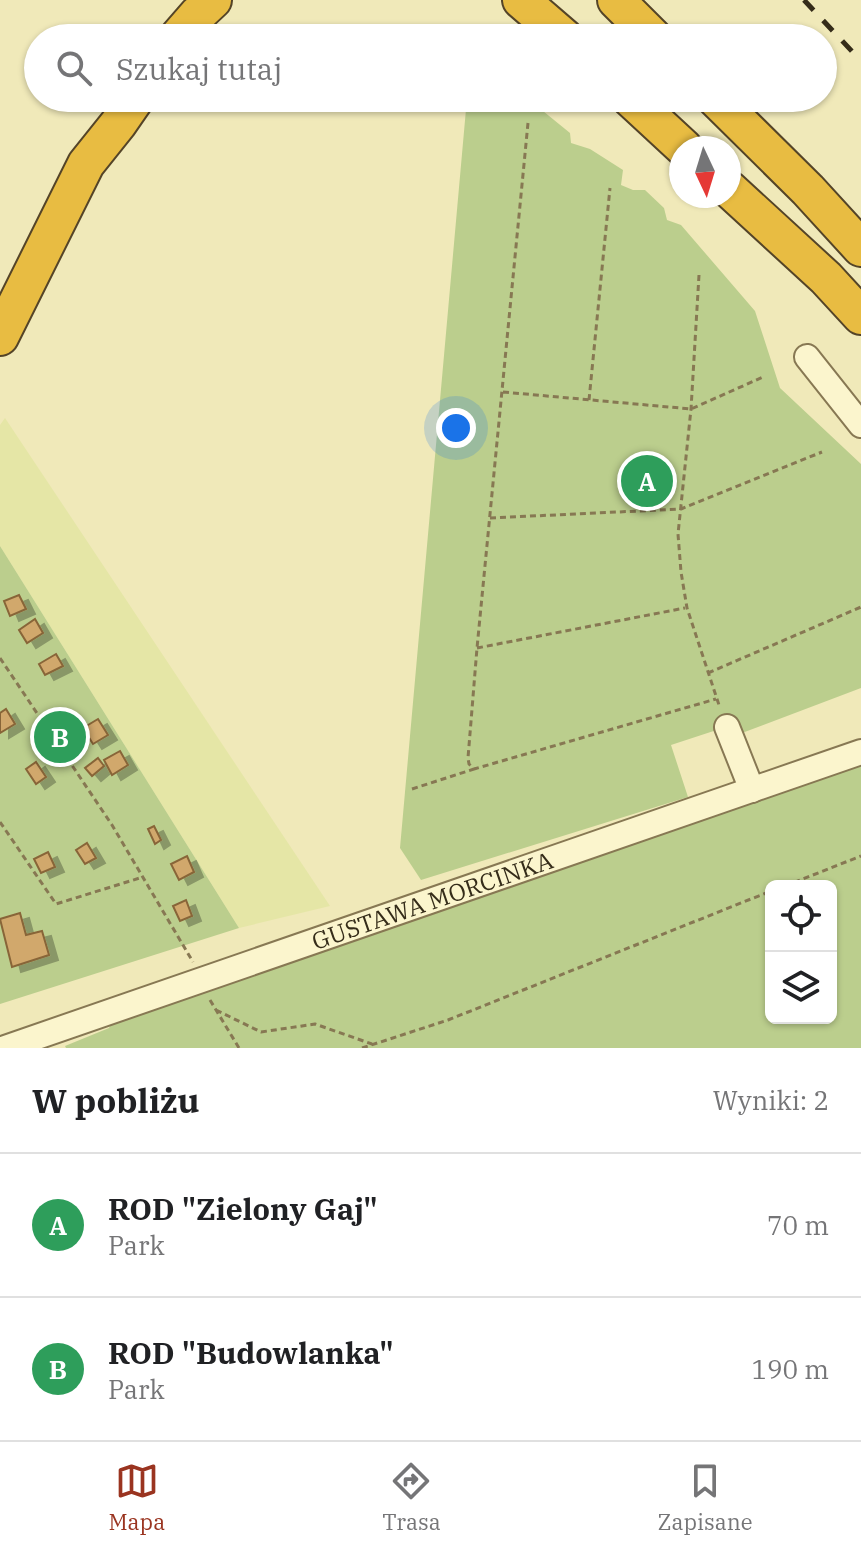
<!DOCTYPE html>
<html lang="pl">
<meta charset="utf-8">
<style>
:root{--surface:#fff;--page:#f6f6f6;--text:#202124;--muted:#757577;--line:#e0e0e0;--accent:#9a3420}
body{margin:0;font-family:"IBM Plex Serif",serif;background:var(--page);color:var(--text)}
.controls{position:absolute;right:24px;bottom:24px;display:grid;overflow:hidden;border-radius:12px;box-shadow:0 2px 6px #0004}
.controls button{width:72px;height:72px;display:grid;place-items:center;padding:0;border:0;border-bottom:2px solid var(--line);background:var(--surface);color:var(--text);font:40px sans-serif}
.compass{position:absolute;left:669px;top:136px;width:72px;height:72px;border-radius:50%;background:var(--surface);box-shadow:0 2px 6px #0004;rotate:176deg}
.you{position:absolute;left:456px;top:428px;width:28px;height:28px;margin:-20px;border:6px solid #fff;border-radius:50%;background:#1a73e8;box-shadow:0 0 0 12px #1a73e833}
.badge{display:grid;place-items:center;width:52px;height:52px;border-radius:50%;background:var(--accent);color:#fff;font-size:26px;font-weight:700}
.pin{position:absolute;translate:-50% -50%;border:4px solid #fff;box-shadow:0 2px 8px #0006}
.list{margin:0;padding:0;list-style:none}
h2{display:flex;justify-content:space-between;align-items:center;height:104px;margin:0;padding:0 32px;font-size:34px}
h2 small{font-size:26px;font-weight:400;color:var(--muted)}
.list li{display:grid;grid-template-columns:52px 1fr auto;gap:24px;align-items:center;box-sizing:border-box;height:144px;padding:0 32px;border-top:2px solid var(--line)}
.list b{display:block;font-size:30px;white-space:nowrap}
.list p{margin:0;font-size:26px;white-space:nowrap;color:var(--muted)}
.list em{font-size:26px;font-style:normal;color:var(--muted)}
.icon{flex:none;width:44px;height:44px;fill:none;stroke:currentColor;stroke-width:2;stroke-linecap:round;stroke-linejoin:round}
.map{position:relative;flex:none;width:861px;height:1048px;overflow:hidden}
.search{position:absolute;background:var(--surface);box-shadow:0 2px 6px #0004;left:24px;right:24px;top:24px;height:88px;display:flex;align-items:center;gap:20px;box-sizing:border-box;padding:0 28px;border-radius:44px;color:var(--muted);font-size:30px}
.sheet{height:392px;background:var(--surface)}
nav{display:flex;justify-content:space-around;align-items:center;box-sizing:border-box;height:112px;border-top:2px solid var(--line);background:var(--surface);font-size:22px;color:var(--muted)}
nav a{display:grid;justify-items:center;gap:4px}
nav .on{color:var(--accent)}
.map>svg:first-child{display:block}
.farmland{fill:#e5e6a6}
.green{fill:#bbce8d;fill-rule:evenodd}
.building{fill:#d1a86c;stroke:#886538;stroke-width:2;filter:url(#shadow)}
.lines{fill:none;stroke-linecap:round;stroke-linejoin:round}
.minor-casing{stroke:#877853;stroke-width:28}
.highway-casing{stroke:#544428;stroke-width:40}
.path{stroke:#877853;stroke-width:3;stroke-dasharray:6 4;stroke-linecap:butt}
.minor{stroke:#fbf5cd;stroke-width:24}
.highway{stroke:#e8bc42;stroke-width:36}
.rail{stroke:#352c19;stroke-width:5;stroke-dasharray:14 14;stroke-linecap:butt}
.labels{text-anchor:middle;dominant-baseline:central;stroke-width:7;stroke-linejoin:round;paint-order:stroke}
.street-label{font-size:24px;fill:#352c19;stroke:#f7f2c9}
</style>
<div class="map">
<svg width="861" height="1048" viewBox="0 0 861 1048">
<defs>
<filter id="shadow"><feDropShadow dx="9" dy="5" stdDeviation="0" flood-color="#0004"/></filter>
</defs>
<rect width="100%" height="100%" fill="#f0e9b9"/>
<path class="farmland" d="M 5,418 L 330,906 L 239,928 L 0,546 L 0,425 Z"/>
<path class="green" d="M 467,98 L 527,98 L 570,133 L 571,143 L 590,149 L 623,170 L 621,185 L 633,190 L 645,190 L 664,208 L 667,220 L 681,225 L 755,311 L 780,388 L 861,464 L 861,688 L 742,733 L 738,723 L 671,745 L 688,797 L 421,880 L 400,848 Z
M 0,546 L 239,928 L 0,1004 Z
M 861,762 L 861,1048 L 66,1048 L 65,1046 L 109,1028 L 113,1020 ZM 771,886 L 831,886 L 831,1018 L 771,1018 Z"/>
<path class="building" d="M 19,595 L 26,609 L 10,616 L 4,601 Z
M 35,619 L 43,633 L 27,643 L 19,630 Z
M 56,654 L 63,666 L 45,675 L 39,664 Z
M 6,709 L 15,724 L 0,733 L 0,713 Z
M 98,719 L 108,735 L 93,744 L 83,728 Z
M 120,751 L 128,765 L 112,775 L 104,760 Z
M 98,758 L 104,766 L 92,776 L 85,768 Z
M 36,762 L 46,777 L 36,784 L 26,769 Z
M 154,826 L 161,840 L 155,844 L 148,829 Z
M 87,843 L 96,858 L 85,864 L 76,850 Z
M 48,852 L 55,867 L 41,873 L 34,859 Z
M 187,856 L 194,872 L 179,880 L 171,864 Z
M 186,900 L 192,916 L 180,921 L 173,906 Z
M 20,913 L 26,935 L 42,931 L 49,955 L 12,967 L 0,919 Z"/>
<g class="lines">
<defs>
<g id="minor">
<path d="M 807,357 L 861,425"/>
<path d="M 727,727 L 752,790"/>
<path id="s1" d="M 5,1048 L 861,752"/>
</g>
<path id="highway" d="M 521,0 L 565,38
M 616,0 L 654,38
M 177,38 L 197,15 L 213,0
M 630,98 L 684,148
M 715,98 L 808,190 L 861,248
M 729,189 L 826,278 L 861,316
M 0,337 L 86,164 L 118,124 L 136,98"/>
</defs>
<use href="#minor" class="minor-casing"/>
<use href="#highway" class="highway-casing"/>
<path class="path" d="M 528,123 L 477,648 L 468,758 L 469,764 L 474,769 L 716,699
M 699,275 L 691,409 L 678,534 L 681,572 L 687,608 L 720,708
M 503,392 L 691,409 L 763,377
M 589,400 L 610,188
M 490,518 L 681,509 L 822,452
M 477,648 L 685,608
M 0,658 L 112,825 L 193,962
M 708,673 L 861,607
M 412,789 L 474,769
M 0,822 L 56,904 L 143,877
M 785,886 L 861,856
M 210,1000 L 239,1048
M 216,1010 L 261,1032 L 315,1024 L 372,1044
M 362,1048 L 448,1020 L 771,891"/>
<use href="#minor" class="minor"/>
<use href="#highway" class="highway"/>
<path class="rail" d="M 804,0 L 861,61"/>
</g>
<g class="labels">
<g class="street-label">
<text stroke="none"><textPath href="#s1" startOffset="452">GUSTAWA MORCINKA</textPath></text>
</g>
</g>
</svg>
<div class="controls">
<button><svg class="icon" aria-label="locate" viewBox="0 0 24 24"><circle cx="12" cy="12" r="6"/><path d="M12 2v4M12 18v4M2 12h4M18 12h4"/></svg></button>
<button><svg class="icon" aria-label="layers" viewBox="0 0 24 24"><path d="M12 4l9 5-9 5-9-5zM3 14l9 5 9-5"/></svg></button>
</div>
<svg class="compass" viewBox="-18 -18 36 36"><path d="M0-13l5 13h-10z" fill="#e53935"/><path d="M0 13l5-13h-10z" fill="#757577"/></svg>
<div class="you"></div>
<div class="pin badge" style="left:647px;top:481px;background:#2e9e5b">A</div>
<div class="pin badge" style="left:60px;top:737px;background:#2e9e5b">B</div>
<div class="search"><svg class="icon" aria-label="search" viewBox="0 0 24 24"><circle cx="10" cy="10" r="6"/><path d="M15 15l6 6"/></svg>Szukaj tutaj</div>
</div>
<section class="sheet">
<h2>W pobliżu<small>Wyniki: 2</small></h2>
<ul class="list">
<li><span class="badge" style="background:#2e9e5b">A</span><div><b>ROD &quot;Zielony Gaj&quot;</b><p>Park</p></div><em>70 m</em></li>
<li><span class="badge" style="background:#2e9e5b">B</span><div><b>ROD &quot;Budowlanka&quot;</b><p>Park</p></div><em>190 m</em></li>
</ul>
</section>
<nav>
<a class="on"><svg class="icon" aria-label="map" viewBox="0 0 24 24"><path d="M3 6l6-2 6 2 6-2v14l-6 2-6-2-6 2zM9 4v14M15 6v14"/></svg>Mapa</a>
<a><svg class="icon" aria-label="directions" viewBox="0 0 24 24"><path d="M12 3l9 9-9 9-9-9zM9 14v-3h6M13 9l2 2-2 2"/></svg>Trasa</a>
<a><svg class="icon" aria-label="saved" viewBox="0 0 24 24"><path d="M7 4h10v16l-5-4-5 4z"/></svg>Zapisane</a>
</nav>
